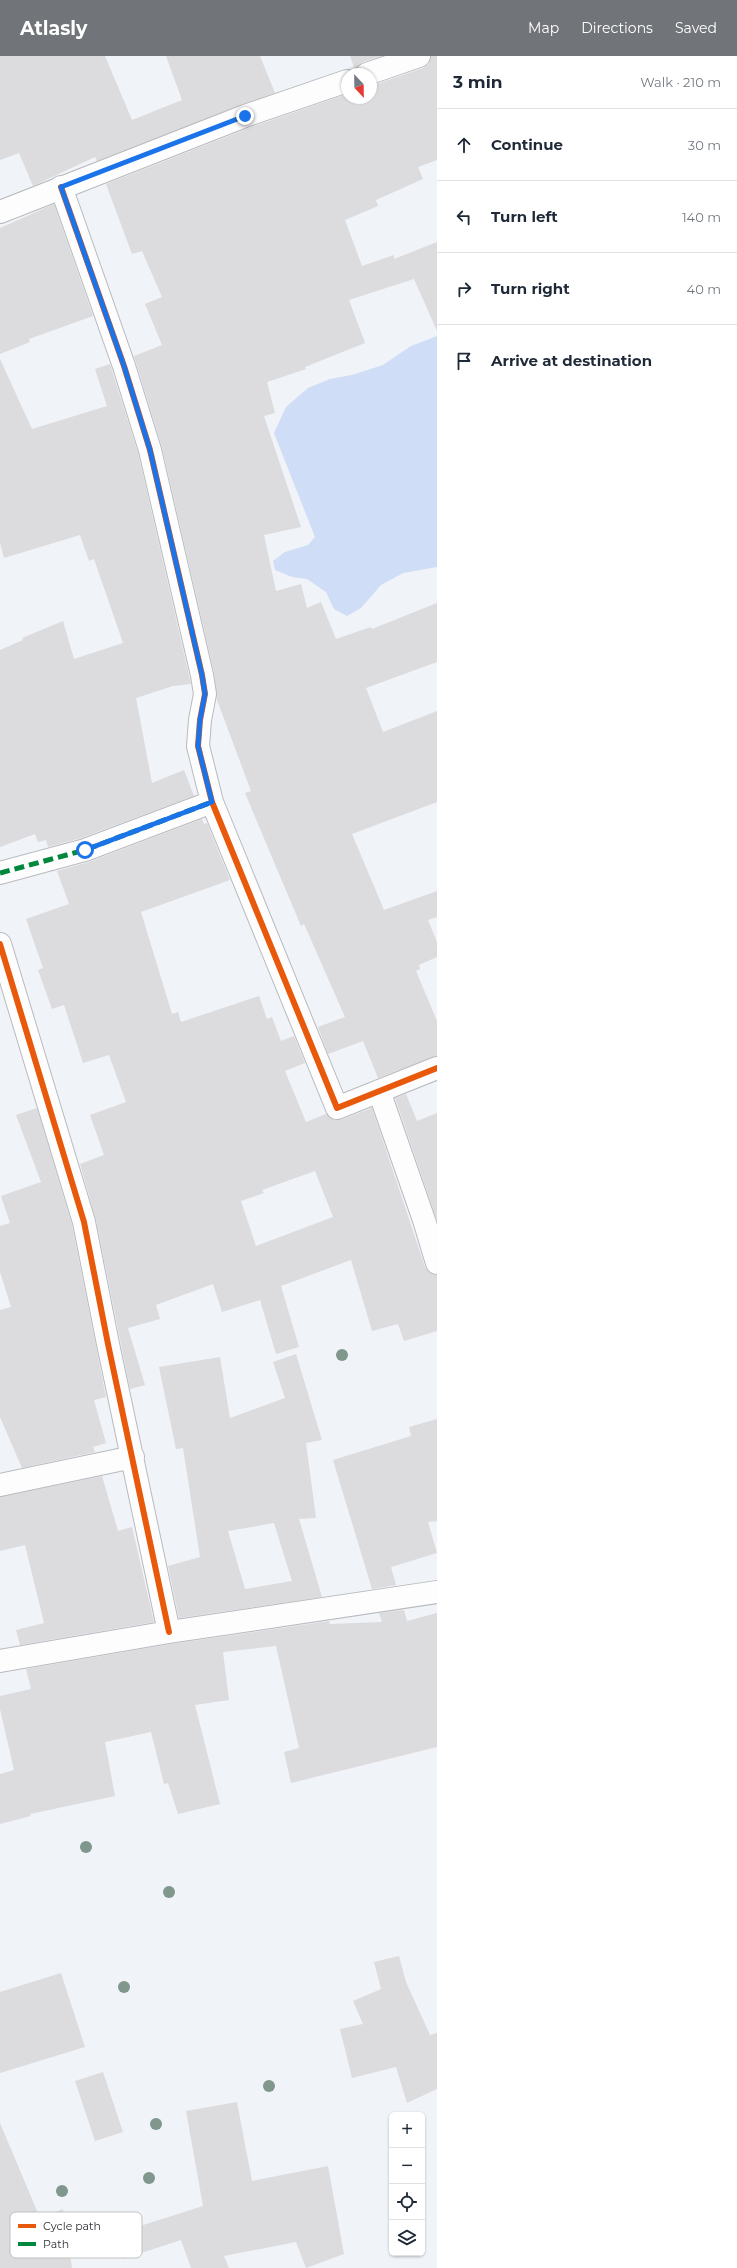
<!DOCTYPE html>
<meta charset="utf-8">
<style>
:root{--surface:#fff;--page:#f6f6f7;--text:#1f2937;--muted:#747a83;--line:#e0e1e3;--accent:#717478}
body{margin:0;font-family:Montserrat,sans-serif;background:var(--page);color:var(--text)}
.controls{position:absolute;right:12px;bottom:12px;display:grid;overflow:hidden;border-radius:6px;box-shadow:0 1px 3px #0004}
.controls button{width:36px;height:36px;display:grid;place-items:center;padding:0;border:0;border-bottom:1px solid var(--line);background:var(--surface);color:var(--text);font:20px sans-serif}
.compass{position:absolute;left:341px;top:12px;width:36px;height:36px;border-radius:50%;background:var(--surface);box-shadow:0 1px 3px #0004;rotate:158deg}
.stop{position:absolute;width:12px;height:12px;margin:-9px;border:3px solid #1a73e8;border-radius:50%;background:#fff}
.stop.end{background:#1a73e8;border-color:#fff;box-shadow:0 1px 4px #0008}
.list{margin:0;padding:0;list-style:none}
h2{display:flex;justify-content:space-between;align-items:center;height:52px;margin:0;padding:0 16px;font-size:17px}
h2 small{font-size:13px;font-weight:400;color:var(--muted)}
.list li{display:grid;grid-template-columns:26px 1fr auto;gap:12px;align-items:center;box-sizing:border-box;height:72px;padding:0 16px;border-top:1px solid var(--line)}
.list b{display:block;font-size:15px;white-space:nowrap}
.list em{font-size:13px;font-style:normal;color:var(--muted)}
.icon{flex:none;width:22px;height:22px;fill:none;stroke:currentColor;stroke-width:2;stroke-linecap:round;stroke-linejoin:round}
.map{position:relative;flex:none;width:437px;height:2212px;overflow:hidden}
header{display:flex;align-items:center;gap:24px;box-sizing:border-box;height:56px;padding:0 20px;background:var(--accent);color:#fff}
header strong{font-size:19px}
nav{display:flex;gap:22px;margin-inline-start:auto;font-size:14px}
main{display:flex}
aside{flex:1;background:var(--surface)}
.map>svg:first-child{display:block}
.water{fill:#cfddf6}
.building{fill:#dcdbdd;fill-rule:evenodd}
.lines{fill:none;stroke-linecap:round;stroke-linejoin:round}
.minor-casing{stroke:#b8babe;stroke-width:24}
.minor{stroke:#fdfdfe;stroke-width:22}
.quiet{stroke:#00873e;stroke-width:5;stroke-dasharray:10 5;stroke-linecap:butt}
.cycleway-casing{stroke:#fff;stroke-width:8}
.cycleway{stroke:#e8590c;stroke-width:6}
.tree{fill:#7f978c}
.route{stroke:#1a73e8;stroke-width:5}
.key{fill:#fff;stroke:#c0c1c2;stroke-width:1}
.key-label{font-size:11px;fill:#2d2f33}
</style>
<header>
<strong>Atlasly</strong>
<nav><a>Map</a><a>Directions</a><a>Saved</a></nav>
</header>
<main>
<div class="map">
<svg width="437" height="2212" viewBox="0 0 437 2212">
<rect width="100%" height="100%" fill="#f0f3f8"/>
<path class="water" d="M 437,280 L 437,511 L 403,517 L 381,529 L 361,552 L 347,560 L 334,553 L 326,536 L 307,523 L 292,521 L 275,514 L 273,505 L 285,496 L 308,489 L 315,481 L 274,377 L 286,351 L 308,332 L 330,323 L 352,319 L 383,309 L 411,290 Z"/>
<path class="building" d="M 0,0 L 105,0 L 132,64 L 182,44 L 166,0 L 260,0 L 275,37 L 97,105 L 95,101 L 33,130 L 19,97 L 0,104 Z
M 350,0 L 381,0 L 363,6 L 355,14 Z
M 431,0 L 437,0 L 437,104 L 418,111 L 423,123 L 376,144 L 378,150 L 345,164 L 362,210 L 394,199 L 394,203 L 437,186 L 437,275 L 414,223 L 349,244 L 365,287 L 305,311 L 306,313 L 267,326 L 275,357 L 264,360 L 301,471 L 264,479 L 276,535 L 301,528 L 307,552 L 321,546 L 336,583 L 371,571 L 372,573 L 437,547 L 437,606 L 366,632 L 383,676 L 437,655 L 437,746 L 352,778 L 384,854 L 437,835 L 437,861 L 428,864 L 437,886 L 437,901 L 419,909 L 420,913 L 416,915 L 437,965 L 437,1000 L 378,1022 L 363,985 L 328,998 L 318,971 L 345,961 L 304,868 L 301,870 L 245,737 L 251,735 L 217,644 L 214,616 L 162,391 L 134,300 L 162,289 L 145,248 L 162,241 L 142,195 L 132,198 L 106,128 L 249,72 L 347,38 L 347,42 L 371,42 L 371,30 L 423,12 L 429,8 Z
M 54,148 L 93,260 L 29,283 L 30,286 L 0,298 L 0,172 Z
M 0,303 L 32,373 L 107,350 L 95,313 L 110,308 L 138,397 L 191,628 L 173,630 L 136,642 L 152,727 L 184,714 L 194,740 L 81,782 L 48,791 L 46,784 L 38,786 L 35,778 L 0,791 L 0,594 L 23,584 L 22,582 L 63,565 L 74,603 L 123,587 L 94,503 L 89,505 L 80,479 L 4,502 L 0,487 Z
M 202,763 L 204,768 L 207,767 L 230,824 L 141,856 L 172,958 L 178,956 L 181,966 L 259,940 L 267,963 L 272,961 L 281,985 L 294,980 L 305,1007 L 285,1015 L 306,1066 L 326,1058 L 335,1064 L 341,1064 L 372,1052 L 425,1211 L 429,1216 L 437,1219 L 437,1275 L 404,1285 L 398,1268 L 372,1275 L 351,1204 L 281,1230 L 299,1291 L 276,1298 L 260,1244 L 222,1256 L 213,1228 L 156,1249 L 160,1263 L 128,1272 L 145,1329 L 130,1333 L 96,1164 L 80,1108 L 104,1099 L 90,1059 L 126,1046 L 109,999 L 83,1007 L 64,949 L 52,953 L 38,914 L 43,912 L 26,863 L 69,848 L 57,815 L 89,806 ZM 315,1115 L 333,1161 L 256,1190 L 241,1145 L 264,1137 L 262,1134 Z
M 406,1038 L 417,1065 L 437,1057 L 437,1164 L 395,1042 Z
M 37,1052 L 72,1169 L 106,1341 L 94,1344 L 106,1387 L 93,1391 L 95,1396 L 22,1412 L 0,1361 L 0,1254 L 11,1251 L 0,1216 L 0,1170 L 10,1167 L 1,1140 L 41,1126 L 16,1059 Z
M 296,1298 L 322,1384 L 306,1387 L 316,1462 L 299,1463 L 322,1541 L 179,1562 L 168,1510 L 200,1501 L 183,1392 L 176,1393 L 159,1311 L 220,1301 L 230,1362 L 285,1342 L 273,1306 ZM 274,1467 L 292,1525 L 245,1533 L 228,1475 Z
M 437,1363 L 437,1465 L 428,1466 L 437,1497 L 391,1511 L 396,1529 L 372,1533 L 333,1404 L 411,1380 L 409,1371 Z
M 102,1420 L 118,1475 L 132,1471 L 154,1566 L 20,1589 L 16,1574 L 44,1567 L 25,1489 L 0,1495 L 0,1441 Z
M 404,1554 L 407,1565 L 437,1557 L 437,1691 L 291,1727 L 284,1696 L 299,1692 L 276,1590 L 223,1596 L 229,1644 L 195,1649 L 220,1748 L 178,1758 L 168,1727 L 164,1728 L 151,1676 L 105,1686 L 115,1740 L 30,1758 L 31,1760 L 0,1768 L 0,1718 L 14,1714 L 0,1653 L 0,1640 L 31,1633 L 26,1613 L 171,1588 L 329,1565 L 330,1568 L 382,1566 L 379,1557 Z
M 399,1900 L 406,1926 L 430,1979 L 437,1977 L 437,2033 L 407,2047 L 396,2011 L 352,2022 L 340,1973 L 363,1968 L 353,1945 L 381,1933 L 374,1906 Z
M 61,1917 L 85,1991 L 0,2017 L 0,1936 Z
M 103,2016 L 123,2076 L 95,2085 L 75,2025 Z
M 237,2046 L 252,2125 L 328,2110 L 344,2198 L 306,2212 L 296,2186 L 224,2200 L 229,2212 L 191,2212 L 181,2184 L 123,2203 L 115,2178 L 203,2150 L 186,2055 Z
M 0,2067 L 40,2162 L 63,2153 L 72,2212 L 0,2212 Z"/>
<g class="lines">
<defs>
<path id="minor" d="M 367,18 L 419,0
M 61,131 L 124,310 L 150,394 L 202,619 L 205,638 L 200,664 L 198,690 L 212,746 L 337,1052 L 437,1012
M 0,156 L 245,60 L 347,25
M 0,817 L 85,794 L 212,746
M 0,888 L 84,1166 L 108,1288 L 169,1576
M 379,1035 L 424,1164 L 437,1207
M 0,1429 L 133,1401
M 0,1605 L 169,1576 L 437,1536"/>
</defs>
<use href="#minor" class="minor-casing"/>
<use href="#minor" class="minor"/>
<path class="quiet" d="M 0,817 L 85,794 L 212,746"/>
<defs>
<path id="cycleway" d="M 61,131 L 124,310 L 150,394 L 202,619 L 205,638 L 200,664 L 198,690 L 212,746 L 337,1052 L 437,1012
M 0,888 L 84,1166 L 108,1288 L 169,1576"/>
</defs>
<use href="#cycleway" class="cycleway-casing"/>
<use href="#cycleway" class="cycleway"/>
</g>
<g class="tree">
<circle cx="342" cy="1299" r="6"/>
<circle cx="86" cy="1791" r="6"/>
<circle cx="169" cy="1836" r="6"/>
<circle cx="124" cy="1931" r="6"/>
<circle cx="269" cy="2030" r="6"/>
<circle cx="156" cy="2068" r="6"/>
<circle cx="149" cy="2122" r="6"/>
<circle cx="62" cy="2135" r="6"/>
</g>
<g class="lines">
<path class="route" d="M 85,794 L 212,746 L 198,690 L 200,664 L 205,638 L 202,619 L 150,394 L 124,310 L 61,131 L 245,60"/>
</g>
<rect x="10" y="2156" width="132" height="46" rx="6" class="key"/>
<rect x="18" y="2168" width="18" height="4" fill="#e8590c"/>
<rect x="18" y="2186" width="18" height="4" fill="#00873e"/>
<g class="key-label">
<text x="43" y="2174">Cycle path</text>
<text x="43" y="2192">Path</text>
</g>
</svg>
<div class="controls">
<button>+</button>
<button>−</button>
<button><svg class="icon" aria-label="locate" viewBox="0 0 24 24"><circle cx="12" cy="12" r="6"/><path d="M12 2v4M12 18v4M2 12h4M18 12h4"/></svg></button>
<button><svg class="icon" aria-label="layers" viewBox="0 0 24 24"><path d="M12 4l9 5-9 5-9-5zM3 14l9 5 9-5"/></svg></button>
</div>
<svg class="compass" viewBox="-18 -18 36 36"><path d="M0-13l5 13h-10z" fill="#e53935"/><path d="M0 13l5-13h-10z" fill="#747a83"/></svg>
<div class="stop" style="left:85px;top:794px"></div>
<div class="stop end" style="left:245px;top:60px"></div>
</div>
<aside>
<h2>3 min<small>Walk · 210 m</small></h2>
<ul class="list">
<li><svg class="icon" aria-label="ahead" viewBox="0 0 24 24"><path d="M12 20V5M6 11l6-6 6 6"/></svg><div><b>Continue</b></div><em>30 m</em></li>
<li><svg class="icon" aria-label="left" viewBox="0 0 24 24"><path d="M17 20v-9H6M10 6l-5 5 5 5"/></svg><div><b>Turn left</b></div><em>140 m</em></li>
<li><svg class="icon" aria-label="right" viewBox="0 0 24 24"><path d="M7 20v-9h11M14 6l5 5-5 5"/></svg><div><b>Turn right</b></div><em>40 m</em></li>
<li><svg class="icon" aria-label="arrive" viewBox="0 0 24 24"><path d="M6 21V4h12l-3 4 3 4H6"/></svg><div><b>Arrive at destination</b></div></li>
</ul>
</aside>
</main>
